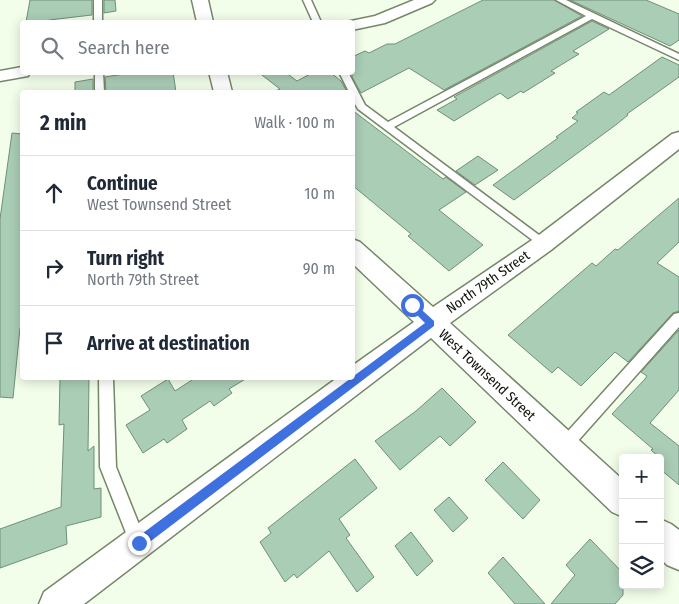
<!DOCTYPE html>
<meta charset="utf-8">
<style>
:root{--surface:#fff;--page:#f2f2f3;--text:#1f2937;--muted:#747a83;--line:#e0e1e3}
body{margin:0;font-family:"Fira Sans Condensed",sans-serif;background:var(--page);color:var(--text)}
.controls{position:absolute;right:15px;bottom:15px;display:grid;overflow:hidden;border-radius:5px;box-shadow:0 2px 12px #0003}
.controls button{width:45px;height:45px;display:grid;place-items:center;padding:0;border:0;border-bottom:1px solid var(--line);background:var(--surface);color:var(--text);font:25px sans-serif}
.stop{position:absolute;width:15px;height:15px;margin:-11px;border:4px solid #3e70e0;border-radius:50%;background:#fff}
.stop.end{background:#3e70e0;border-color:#fff;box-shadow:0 1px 5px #0008}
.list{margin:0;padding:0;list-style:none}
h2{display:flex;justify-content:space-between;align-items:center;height:65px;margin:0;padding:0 20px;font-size:21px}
h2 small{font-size:16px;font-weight:400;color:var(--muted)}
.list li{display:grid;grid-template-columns:32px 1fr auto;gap:15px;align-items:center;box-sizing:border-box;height:75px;padding:0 20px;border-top:1px solid var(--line)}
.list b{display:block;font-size:19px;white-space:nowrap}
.list p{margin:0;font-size:16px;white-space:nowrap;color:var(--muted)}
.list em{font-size:16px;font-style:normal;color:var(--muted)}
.icon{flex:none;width:28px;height:28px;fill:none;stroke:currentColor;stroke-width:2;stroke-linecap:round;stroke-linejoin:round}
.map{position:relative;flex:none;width:679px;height:604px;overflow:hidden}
.search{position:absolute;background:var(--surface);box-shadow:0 2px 12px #0003;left:20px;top:20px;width:335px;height:55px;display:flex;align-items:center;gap:12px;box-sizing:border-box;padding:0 18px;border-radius:5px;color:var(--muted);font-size:19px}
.panel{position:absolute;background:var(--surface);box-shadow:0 2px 12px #0003;left:20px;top:90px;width:335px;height:290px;border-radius:5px}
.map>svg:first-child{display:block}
.building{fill:#aacdb6;stroke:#6e8f7a}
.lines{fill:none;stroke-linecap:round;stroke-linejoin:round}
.service-casing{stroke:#768768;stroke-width:3}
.minor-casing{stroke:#768768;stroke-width:3}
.service{fill:#fff;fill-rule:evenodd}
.minor{fill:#fff;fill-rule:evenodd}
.route{fill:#3e70e0}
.labels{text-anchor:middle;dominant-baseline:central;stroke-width:4;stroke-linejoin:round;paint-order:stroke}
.street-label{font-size:14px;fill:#0e1308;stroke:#fff}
</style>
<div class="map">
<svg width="679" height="604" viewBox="0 0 679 604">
<rect width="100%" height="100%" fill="#f3feea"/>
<path class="building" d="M 30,0 L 92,0 L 92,15 L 49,20 L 49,22 L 26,22 Z
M 104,0 L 115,0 L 116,11 L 104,13 Z
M 483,0 L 554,0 L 582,16 L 444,90 L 409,68 L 361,93 L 352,77 L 352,57 L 365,51 L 369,53 L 387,44 L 395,44 Z
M 570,0 L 646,0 L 679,14 L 679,40 L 670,46 Z
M 592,21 L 609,29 L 573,51 L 579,54 L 551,71 L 555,73 L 523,93 L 521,91 L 508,99 L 500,93 L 454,121 L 437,110 L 457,99 L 454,97 Z
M 662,57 L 679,65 L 679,77 L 627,114 L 628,115 L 617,124 L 514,200 L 493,185 L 558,138 L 556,137 L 578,121 L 572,118 L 578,113 L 576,112 L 604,92 L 609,95 Z
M 136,72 L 173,72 L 176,92 L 106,92 L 105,77 Z
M 258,72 L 285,72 L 297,81 L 314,72 L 330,72 L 341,81 L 347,92 L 273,92 L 280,89 Z
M 93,79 L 93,92 L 75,92 L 75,82 Z
M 352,110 L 443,179 L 446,177 L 466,192 L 439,210 L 483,245 L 449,271 L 408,236 L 411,234 L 352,185 Z
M 12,133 L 22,134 L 22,327 L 20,328 L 13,398 L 0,397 L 0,219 Z
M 478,156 L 498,170 L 475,185 L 456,171 Z
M 679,198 L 679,242 L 657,263 L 679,277 L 679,311 L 673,313 L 628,362 L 615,352 L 581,386 L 558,367 L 552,373 L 508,335 L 592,263 L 596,266 L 615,249 L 618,250 Z
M 679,330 L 679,390 L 650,423 L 679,446 L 679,485 L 660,469 L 660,458 L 651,450 L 653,449 L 612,414 L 645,379 L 647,376 L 641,372 Z
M 60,378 L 89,378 L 88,451 L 94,446 L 94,489 L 101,488 L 101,517 L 66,526 L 67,544 L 0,568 L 0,529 L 61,507 L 64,424 L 59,425 Z
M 195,378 L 247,378 L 229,389 L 232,393 L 214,406 L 210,401 L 182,420 L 187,429 L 167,443 L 164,439 L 143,453 L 126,425 L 150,410 L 141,396 L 168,379 L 175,391 Z
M 442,388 L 476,422 L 450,446 L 440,436 L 400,470 L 375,441 L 416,411 Z
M 355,459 L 377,488 L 339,519 L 350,535 L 346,538 L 374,577 L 357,592 L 329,551 L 297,578 L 294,574 L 285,582 L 260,542 L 271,533 L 268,528 Z
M 503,462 L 540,500 L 523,519 L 485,480 Z
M 449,497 L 468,518 L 453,532 L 434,510 Z
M 411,532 L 433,561 L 417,576 L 395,546 Z
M 590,539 L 623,573 L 623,595 L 615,604 L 551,604 L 575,575 L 566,565 Z
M 503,557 L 545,604 L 515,604 L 488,573 Z"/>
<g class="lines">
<defs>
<path id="service" d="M 94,0 L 102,0 L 102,22 L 94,22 Z
M 303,0 L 311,0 L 321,22 L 313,22 Z
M 556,0 L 566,0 L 679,54 L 679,60 L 592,19 L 394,127 L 547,241 L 549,244 L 547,247 L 543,248 L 358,109 L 352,99 L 352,92 L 349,92 L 339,72 L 348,72 L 365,105 L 388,122 L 586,16 Z
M 95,72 L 103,72 L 104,92 L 95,92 Z
M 679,313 L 679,327 L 569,451 L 564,453 L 559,451 L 557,446 L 559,441 L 674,314 Z
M 99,378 L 113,378 L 116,467 L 146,542 L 144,548 L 138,550 L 132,548 L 100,467 Z"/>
<path id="minor" d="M 192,0 L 208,0 L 213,22 L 197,22 Z
M 414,0 L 435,0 L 432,3 L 385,23 L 352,30 L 352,22 L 346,22 L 375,16 Z
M 22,67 L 22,72 L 30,72 L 28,76 L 0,81 L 0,71 Z
M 209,72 L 227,72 L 232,92 L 214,92 Z
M 679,132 L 679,149 L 551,250 L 450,323 L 623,480 L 623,517 L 612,512 L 431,338 L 84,604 L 39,604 L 44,592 L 337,378 L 352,378 L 352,366 L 414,322 L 352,263 L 352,239 L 360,242 L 433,307 L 535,238 L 672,134 Z
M 660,519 L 671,524 L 679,530 L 679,570 L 667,565 L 660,558 Z"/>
</defs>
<use href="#service" class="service-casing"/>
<use href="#minor" class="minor-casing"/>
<use href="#service" class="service"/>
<use href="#minor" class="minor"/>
</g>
<path class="route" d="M 412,301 L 434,321 L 434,326 L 143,547 L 139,548 L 135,547 L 134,543 L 135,539 L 425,323 L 409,307 L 408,305 Z"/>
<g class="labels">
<g class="street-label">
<text transform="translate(488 282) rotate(-35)">North 79th Street</text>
<text transform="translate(487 375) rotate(43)">West Townsend Street</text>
</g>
</g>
</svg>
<div class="controls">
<button>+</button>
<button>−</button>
<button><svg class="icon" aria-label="layers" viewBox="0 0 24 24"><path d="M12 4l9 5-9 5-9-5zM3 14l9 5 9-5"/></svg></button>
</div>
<div class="stop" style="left:412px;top:305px"></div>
<div class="stop end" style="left:139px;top:543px"></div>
<div class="search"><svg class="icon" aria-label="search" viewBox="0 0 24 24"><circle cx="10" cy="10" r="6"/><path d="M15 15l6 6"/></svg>Search here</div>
<section class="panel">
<h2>2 min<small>Walk · 100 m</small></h2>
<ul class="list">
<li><svg class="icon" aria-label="ahead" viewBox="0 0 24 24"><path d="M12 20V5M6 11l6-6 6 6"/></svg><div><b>Continue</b><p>West Townsend Street</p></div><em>10 m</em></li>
<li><svg class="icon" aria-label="right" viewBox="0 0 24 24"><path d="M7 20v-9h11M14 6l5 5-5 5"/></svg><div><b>Turn right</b><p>North 79th Street</p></div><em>90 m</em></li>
<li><svg class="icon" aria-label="arrive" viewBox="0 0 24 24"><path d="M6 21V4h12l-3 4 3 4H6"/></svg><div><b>Arrive at destination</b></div></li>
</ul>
</section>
</div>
